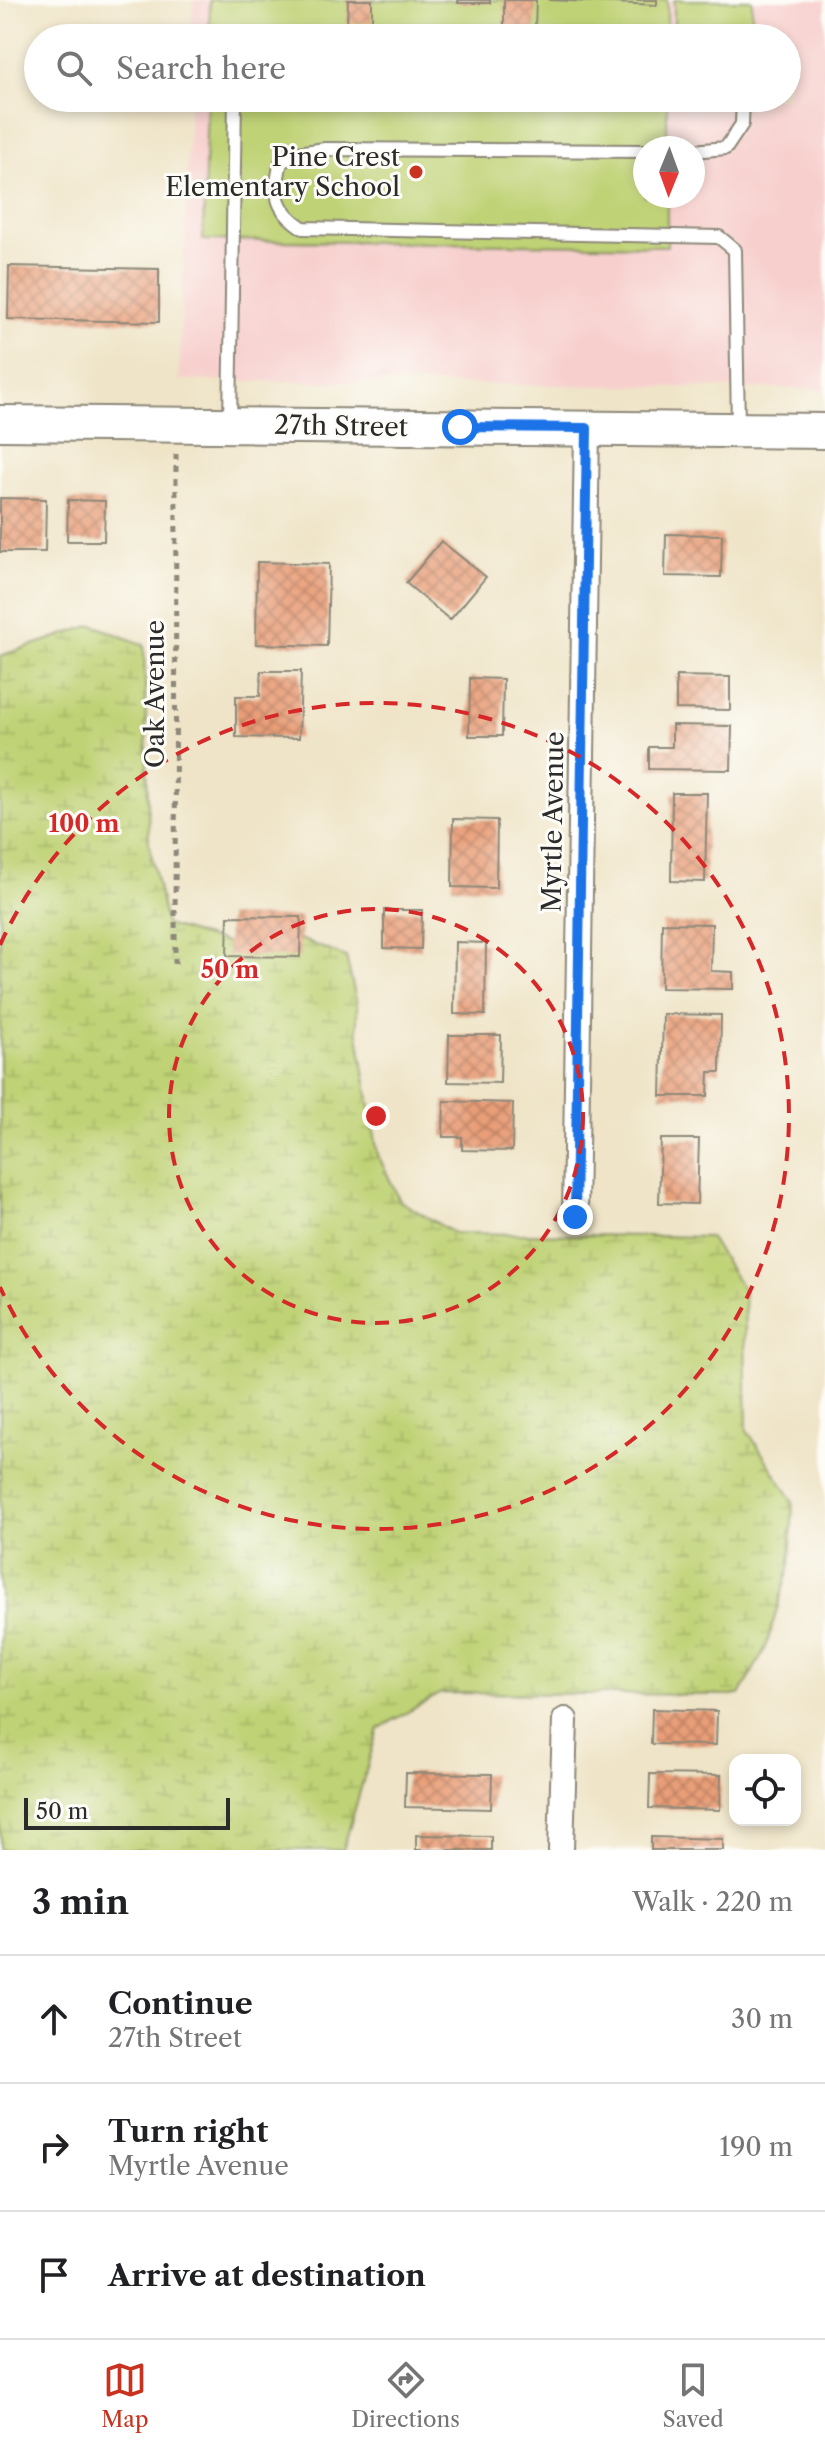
<!DOCTYPE html>
<meta charset="utf-8">
<style>
:root{--surface:#fff;--page:#f2f2f2;--text:#202124;--muted:#757577;--line:#e0e0e0;--accent:#c8321e}
body{margin:0;font-family:"Libre Caslon Text",serif;background:var(--page);color:var(--text)}
.controls{position:absolute;right:24px;bottom:24px;display:grid;overflow:hidden;border-radius:16px;box-shadow:0 4px 12px #0003}
.controls button{width:72px;height:72px;display:grid;place-items:center;padding:0;border:0;border-bottom:2px solid var(--line);background:var(--surface);color:var(--text);font:40px sans-serif}
.compass{position:absolute;left:633px;top:136px;width:72px;height:72px;border-radius:50%;background:var(--surface);box-shadow:0 4px 12px #0003;rotate:181deg}
.scale{position:absolute;left:24px;bottom:20px;width:206px;box-sizing:border-box;padding-left:8px;border:4px solid #2b2b2b;border-top:0;font-size:22px;line-height:28px;white-space:nowrap;color:#2b2b2b;-webkit-text-stroke:6px #fdfcf7;paint-order:stroke}
.stop{position:absolute;width:24px;height:24px;margin:-18px;border:6px solid #1a73e8;border-radius:50%;background:#fff}
.stop.end{background:#1a73e8;border-color:#fff;box-shadow:0 2px 8px #0008}
.list{margin:0;padding:0;list-style:none}
h2{display:flex;justify-content:space-between;align-items:center;height:104px;margin:0;padding:0 32px;font-size:34px}
h2 small{font-size:26px;font-weight:400;color:var(--muted)}
.list li{display:grid;grid-template-columns:52px 1fr auto;gap:24px;align-items:center;box-sizing:border-box;height:128px;padding:0 32px;border-top:2px solid var(--line)}
.list b{display:block;font-size:30px;white-space:nowrap}
.list p{margin:0;font-size:26px;white-space:nowrap;color:var(--muted)}
.list em{font-size:26px;font-style:normal;color:var(--muted)}
.icon{flex:none;width:44px;height:44px;fill:none;stroke:currentColor;stroke-width:2;stroke-linecap:round;stroke-linejoin:round}
.map{position:relative;flex:none;width:825px;height:1850px;overflow:hidden}
.search{position:absolute;background:var(--surface);box-shadow:0 4px 12px #0003;left:24px;right:24px;top:24px;height:88px;display:flex;align-items:center;gap:20px;box-sizing:border-box;padding:0 28px;border-radius:44px;color:var(--muted);font-size:30px}
.sheet{height:488px;background:var(--surface)}
nav{display:flex;justify-content:space-around;align-items:center;box-sizing:border-box;height:112px;border-top:2px solid var(--line);background:var(--surface);font-size:22px;color:var(--muted)}
nav a{display:grid;justify-items:center;gap:4px}
nav .on{color:var(--accent)}
.map>svg:first-child{display:block}
.built{fill:#f7d0ce;fill-rule:evenodd}
.green{fill:#bfd275;stroke:#757e50;stroke-width:2}
.wetland{fill:url(#wetland-marsh);stroke:#757e50;stroke-width:2}
.building{fill:url(#building-cross-hatch)}
.lines{fill:none;stroke-linecap:round;stroke-linejoin:round}
.lane-casing{stroke:#8d8879;stroke-width:16}
.street-casing{stroke:#8d8879;stroke-width:28}
.secondary-casing{stroke:#8d8879;stroke-width:38}
.path{stroke:#8d8879;stroke-width:5;stroke-dasharray:6 6;stroke-linecap:butt}
.lane{stroke:#fff;stroke-width:12}
.street{stroke:#fff;stroke-width:24}
.secondary{stroke:#fff;stroke-width:34}
.route{stroke:#1a73e8;stroke-width:10}
.ring{fill:none;stroke:#d62828;stroke-width:4;stroke-dasharray:14 10}
.poi-dot{fill:#c8321e;stroke:#fdfcf7;stroke-width:3}
.labels{text-anchor:middle;dominant-baseline:central;stroke-width:6;stroke-linejoin:round;paint-order:stroke}
.poi-label{font-size:26px;fill:#2b2b2b;stroke:#fdfcf7;text-anchor:end}
.street-label{font-size:26px;fill:#2b2b2b;stroke:#fdfcf7}
.centre{fill:#d62828;stroke:#fdfcf7;stroke-width:4}
.ring-label{font-size:24px;text-anchor:middle;font-weight:bold;fill:#d62828;stroke:#fdfcf7;stroke-width:6;stroke-linejoin:round;paint-order:stroke}
</style>
<div class="map">
<svg width="825" height="1850" viewBox="0 0 825 1850">
<defs>
<pattern id="wetland-marsh" width="20" height="14" patternUnits="userSpaceOnUse" patternTransform="scale(2)"><rect width="20" height="14" fill="#bfd275"/><path d="M1 5h8M5 5V1M11 12h8M15 12V8" fill="none" stroke="#a4b465"/></pattern>
<pattern id="building-cross-hatch" width="8" height="8" patternUnits="userSpaceOnUse" patternTransform="scale(2)"><rect width="8" height="8" fill="#e99e78"/><path d="M0 0l8 8M0 8l8-8" fill="none" stroke="#bd8163"/></pattern>
</defs>
<rect width="100%" height="100%" fill="#fdfcf7"/>
<filter id="ink" filterUnits="userSpaceOnUse"><feTurbulence type="fractalNoise" baseFrequency=".0125" numOctaves="2"/><feDisplacementMap in="SourceGraphic" scale="16" xChannelSelector="R" yChannelSelector="G"/><feConvolveMatrix kernelMatrix="1 2 1 2 8 2 1 2 1" color-interpolation-filters="sRGB"/></filter>
<filter id="wash" filterUnits="userSpaceOnUse"><feTurbulence type="fractalNoise" baseFrequency=".006" numOctaves="4" result="noise"/><feDisplacementMap in="SourceGraphic" scale="32" xChannelSelector="R" yChannelSelector="G"/><feGaussianBlur stdDeviation="1.8" result="paint"/><feColorMatrix in="noise" values="0 0 0 0 0 0 0 0 0 0 0 0 0 0 0 0 0 1.4 0 .05"/><feComposite in="paint" operator="in"/></filter>
<g filter="url(#wash)">
<rect width="100%" height="100%" fill="#efe4c7"/>
<path class="built" d="M 193,0 L 825,0 L 825,389 L 179,380 L 190,98 L 787,98 L 787,38 L 192,38 ZM 645,148 L 693,148 L 693,196 L 645,196 Z"/>
<path class="green" d="M 210,0 L 667,0 L 667,38 L 209,38 Z
M 674,0 L 752,0 L 752,38 L 674,38 Z
M 207,98 L 667,98 L 667,148 L 645,148 L 645,196 L 667,196 L 667,246 L 203,240 Z"/>
<path class="wetland" d="M 93,625 L 144,645 L 149,843 L 166,925 L 230,944 L 300,939 L 346,957 L 357,1004 L 357,1028 L 378,1155 L 400,1201 L 454,1233 L 709,1237 L 744,1290 L 747,1430 L 793,1501 L 790,1565 L 766,1647 L 740,1695 L 441,1693 L 378,1729 L 343,1850 L 0,1850 L 0,656 Z"/>
<g id="blocks">
<path class="building" d="M 348,0 L 372,0 L 372,23 L 347,23 Z
M 458,0 L 490,0 L 490,3 L 458,3 Z
M 504,0 L 536,0 L 535,29 L 504,29 Z
M 549,0 L 657,0 L 657,5 Z
M 9,266 L 159,269 L 159,322 L 8,319 Z
M 0,498 L 46,499 L 45,552 L 0,552 Z
M 68,500 L 105,501 L 104,541 L 67,541 Z
M 666,534 L 722,535 L 721,577 L 665,576 Z
M 441,541 L 486,577 L 450,620 L 406,583 Z
M 257,562 L 329,564 L 327,646 L 256,644 Z
M 261,671 L 301,671 L 299,738 L 236,737 L 236,696 L 260,696 Z
M 676,676 L 730,677 L 730,710 L 676,709 Z
M 470,678 L 503,679 L 502,736 L 469,736 Z
M 672,725 L 732,726 L 731,770 L 649,769 L 649,747 L 672,747 Z
M 672,793 L 707,793 L 705,882 L 671,881 Z
M 453,819 L 497,820 L 496,888 L 452,887 Z
M 384,910 L 422,910 L 421,949 L 384,948 Z
M 228,916 L 301,917 L 300,957 L 227,956 Z
M 662,923 L 712,924 L 711,971 L 733,972 L 733,989 L 661,988 Z
M 455,942 L 486,943 L 485,1015 L 454,1014 Z
M 663,1014 L 721,1015 L 720,1072 L 709,1072 L 708,1096 L 661,1096 Z
M 449,1035 L 501,1035 L 500,1083 L 448,1082 Z
M 444,1101 L 513,1103 L 512,1151 L 462,1150 L 462,1137 L 443,1137 Z
M 661,1139 L 699,1139 L 697,1204 L 659,1203 Z
M 652,1709 L 717,1711 L 716,1745 L 651,1744 Z
M 406,1773 L 492,1774 L 491,1809 L 405,1807 Z
M 650,1774 L 721,1775 L 720,1810 L 649,1808 Z
M 416,1835 L 491,1836 L 491,1850 L 416,1850 Z
M 651,1837 L 723,1839 L 723,1850 L 651,1850 Z"/>
</g>
</g>
<g filter="url(#ink)">
<use href="#blocks" fill-opacity="0" stroke="#8d8879" stroke-width="2"/>
<g class="lines">
<defs>
<path id="lane" d="M 645,151 L 325,149 L 298,153 L 281,162 C 273,194 275,210 303,228 L 719,237 L 735,250 L 738,427
M 693,151 L 726,148 L 742,124 L 743,98
M 230,423 L 235,98"/>
<path id="street" d="M 575,1217 L 587,428
M 561,1850 L 565,1720"/>
<path id="secondary" d="M 0,423 L 825,431"/>
</defs>
<use href="#lane" class="lane-casing"/>
<use href="#street" class="street-casing"/>
<use href="#secondary" class="secondary-casing"/>
<path class="path" d="M 175,964 L 176,453"/>
<use href="#lane" class="lane"/>
<use href="#street" class="street"/>
<use href="#secondary" class="secondary"/>
</g>
</g>
<g class="lines" filter="url(#ink)">
<path class="route" d="M 460,427 L 587,428 L 575,1217"/>
</g>
<g class="ring">
<circle cx="376" cy="1116" r="207"/>
<path d="M0 945A413 413 0 1 1 0 1287"/>
</g>
<circle class="poi-dot" cx="416" cy="172" r="8"/>
<g class="labels">
<g class="poi-label">
<text x="400" y="157">Pine Crest<tspan x="400" dy="30">Elementary School</tspan></text>
</g>
<g class="street-label">
<text transform="translate(341 426) rotate(1)">27th Street</text>
<text transform="translate(155 694) rotate(-90)">Oak Avenue</text>
<text transform="translate(553 822) rotate(-89)">Myrtle Avenue</text>
</g>
</g>
<circle cx="376" cy="1116" r="12" class="centre"/>
<g class="ring-label">
<text x="84" y="832">100 m</text>
<text x="230" y="978">50 m</text>
</g>
</svg>
<div class="controls">
<button><svg class="icon" aria-label="locate" viewBox="0 0 24 24"><circle cx="12" cy="12" r="6"/><path d="M12 2v4M12 18v4M2 12h4M18 12h4"/></svg></button>
</div>
<svg class="compass" viewBox="-18 -18 36 36"><path d="M0-13l5 13h-10z" fill="#e53935"/><path d="M0 13l5-13h-10z" fill="#757577"/></svg>
<div class="scale">50 m</div>
<div class="stop" style="left:460px;top:427px"></div>
<div class="stop end" style="left:575px;top:1217px"></div>
<div class="search"><svg class="icon" aria-label="search" viewBox="0 0 24 24"><circle cx="10" cy="10" r="6"/><path d="M15 15l6 6"/></svg>Search here</div>
</div>
<section class="sheet">
<h2>3 min<small>Walk · 220 m</small></h2>
<ul class="list">
<li><svg class="icon" aria-label="ahead" viewBox="0 0 24 24"><path d="M12 20V5M6 11l6-6 6 6"/></svg><div><b>Continue</b><p>27th Street</p></div><em>30 m</em></li>
<li><svg class="icon" aria-label="right" viewBox="0 0 24 24"><path d="M7 20v-9h11M14 6l5 5-5 5"/></svg><div><b>Turn right</b><p>Myrtle Avenue</p></div><em>190 m</em></li>
<li><svg class="icon" aria-label="arrive" viewBox="0 0 24 24"><path d="M6 21V4h12l-3 4 3 4H6"/></svg><div><b>Arrive at destination</b></div></li>
</ul>
</section>
<nav>
<a class="on"><svg class="icon" aria-label="map" viewBox="0 0 24 24"><path d="M3 6l6-2 6 2 6-2v14l-6 2-6-2-6 2zM9 4v14M15 6v14"/></svg>Map</a>
<a><svg class="icon" aria-label="directions" viewBox="0 0 24 24"><path d="M12 3l9 9-9 9-9-9zM9 14v-3h6M13 9l2 2-2 2"/></svg>Directions</a>
<a><svg class="icon" aria-label="saved" viewBox="0 0 24 24"><path d="M7 4h10v16l-5-4-5 4z"/></svg>Saved</a>
</nav>
